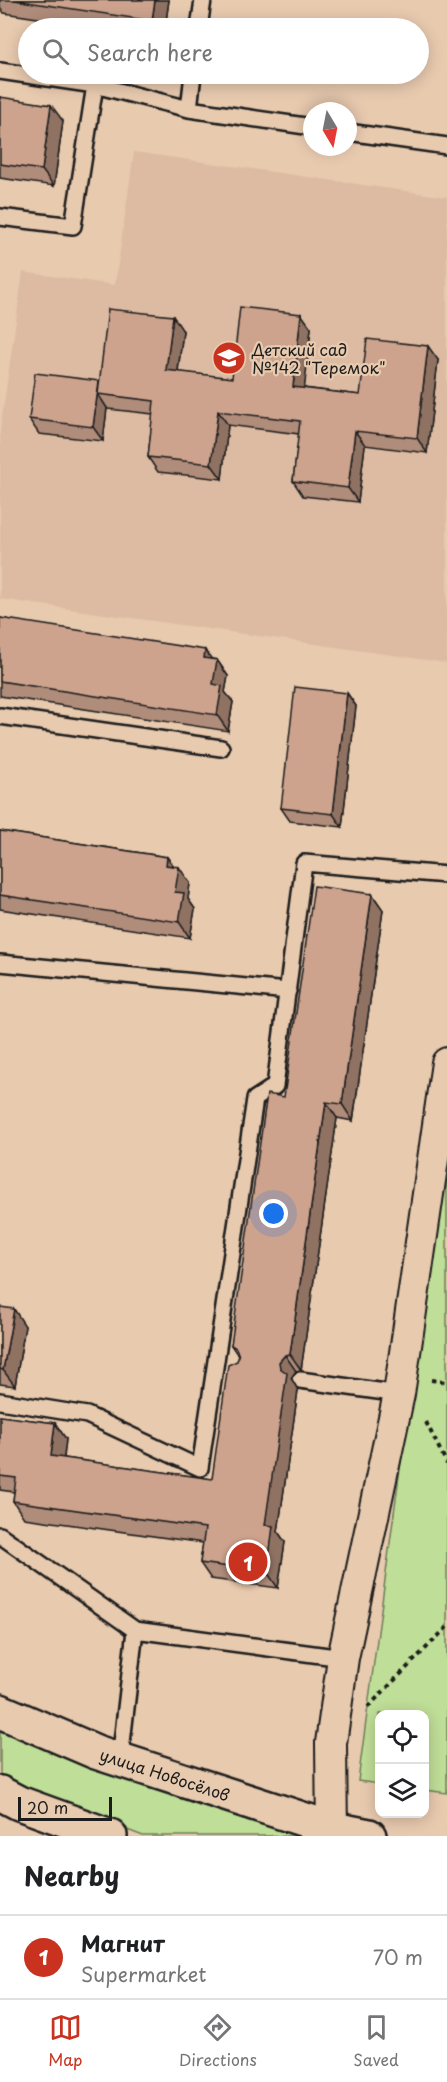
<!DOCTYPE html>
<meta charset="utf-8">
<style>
:root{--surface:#fff;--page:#f2f2f2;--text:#202124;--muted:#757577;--line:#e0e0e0;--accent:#c8321e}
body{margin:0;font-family:"Playpen Sans",sans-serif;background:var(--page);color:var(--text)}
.controls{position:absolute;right:18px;bottom:18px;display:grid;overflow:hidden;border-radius:12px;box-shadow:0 3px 15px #0003}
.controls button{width:54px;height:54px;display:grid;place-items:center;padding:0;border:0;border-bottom:2px solid var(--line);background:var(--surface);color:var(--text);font:30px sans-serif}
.compass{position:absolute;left:303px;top:102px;width:54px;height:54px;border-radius:50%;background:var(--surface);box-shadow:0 3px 15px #0003;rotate:170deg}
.scale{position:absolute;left:18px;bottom:15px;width:94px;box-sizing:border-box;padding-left:6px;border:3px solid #1c1c1c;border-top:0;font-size:16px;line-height:21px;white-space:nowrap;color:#1c1c1c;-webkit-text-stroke:4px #e8caaf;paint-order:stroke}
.you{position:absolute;left:274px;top:1214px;width:21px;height:21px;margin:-15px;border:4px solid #fff;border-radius:50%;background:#1a73e8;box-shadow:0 0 0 9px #1a73e833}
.badge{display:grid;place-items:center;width:39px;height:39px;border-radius:50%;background:var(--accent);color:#fff;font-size:20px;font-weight:700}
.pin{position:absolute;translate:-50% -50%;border:3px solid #fff;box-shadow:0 2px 6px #0006}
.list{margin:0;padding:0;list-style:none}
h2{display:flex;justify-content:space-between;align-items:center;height:78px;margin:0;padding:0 24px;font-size:26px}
h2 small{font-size:20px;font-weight:400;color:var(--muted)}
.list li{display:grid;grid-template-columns:39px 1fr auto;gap:18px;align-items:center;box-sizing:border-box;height:84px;padding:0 24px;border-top:2px solid var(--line)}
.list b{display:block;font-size:22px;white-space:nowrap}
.list p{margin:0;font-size:20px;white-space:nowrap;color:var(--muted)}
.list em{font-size:20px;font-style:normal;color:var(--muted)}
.icon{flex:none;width:33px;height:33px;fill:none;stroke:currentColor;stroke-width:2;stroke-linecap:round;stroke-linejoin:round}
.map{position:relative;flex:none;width:447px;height:1836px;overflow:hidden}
.search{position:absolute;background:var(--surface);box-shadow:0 3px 15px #0003;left:18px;right:18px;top:18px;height:66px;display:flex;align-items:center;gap:15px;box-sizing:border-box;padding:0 21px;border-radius:33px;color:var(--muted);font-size:22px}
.sheet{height:162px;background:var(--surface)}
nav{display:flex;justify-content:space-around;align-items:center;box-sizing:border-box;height:84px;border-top:2px solid var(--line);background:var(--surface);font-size:16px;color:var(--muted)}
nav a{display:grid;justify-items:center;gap:3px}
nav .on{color:var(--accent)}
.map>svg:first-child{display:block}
.built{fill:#dcbba2}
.green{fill:#bfde97;stroke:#6e7d5a;stroke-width:1.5}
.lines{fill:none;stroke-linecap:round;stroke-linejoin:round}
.service-casing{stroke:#1c1c1c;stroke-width:20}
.minor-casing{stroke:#1c1c1c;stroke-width:34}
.secondary-casing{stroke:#1c1c1c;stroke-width:38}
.path{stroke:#1c1c1c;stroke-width:4;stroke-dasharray:4.5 4.5;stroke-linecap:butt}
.service{stroke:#e8caaf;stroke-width:15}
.minor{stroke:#e8caaf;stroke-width:30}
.secondary{stroke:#e8caaf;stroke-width:33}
.wall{fill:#b08c7a;stroke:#1c1c1c;stroke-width:1.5}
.shaded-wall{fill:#907263;stroke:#1c1c1c;stroke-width:1.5}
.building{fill:#cda38e;stroke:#1c1c1c;stroke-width:1.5}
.labels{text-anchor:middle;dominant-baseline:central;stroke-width:4.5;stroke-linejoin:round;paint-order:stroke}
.poi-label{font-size:16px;fill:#1c1c1c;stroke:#e8caaf;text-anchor:start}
.street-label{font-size:16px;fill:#1c1c1c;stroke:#e8caaf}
</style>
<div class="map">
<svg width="447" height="1836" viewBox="0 0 447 1836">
<rect width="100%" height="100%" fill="#e8caaf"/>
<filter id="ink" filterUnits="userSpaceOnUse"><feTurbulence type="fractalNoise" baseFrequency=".0167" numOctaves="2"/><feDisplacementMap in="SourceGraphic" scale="12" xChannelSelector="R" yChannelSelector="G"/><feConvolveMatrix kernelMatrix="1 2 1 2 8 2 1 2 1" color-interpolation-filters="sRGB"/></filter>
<g filter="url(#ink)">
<path class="built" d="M 134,152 L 447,197 L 447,663 L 0,599 L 0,431 L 23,272 L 115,285 Z"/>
<path class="green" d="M 447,1119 L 447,1793 L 425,1790 L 424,1714 L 380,1714 L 379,1784 L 358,1781 Z
M 0,1728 L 84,1765 L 300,1836 L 143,1836 L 62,1805 L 0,1777 Z"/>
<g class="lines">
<defs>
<path id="service" d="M 199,28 L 203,0
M 0,71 L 95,85 L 189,109 L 312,127
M 189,109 L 193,74
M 348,132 L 447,146
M 0,217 L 73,226 L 95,85
M 0,716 L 221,748
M 0,963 L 288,991
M 300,1380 L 399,1394
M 0,1401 L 87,1415 L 200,1468 L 255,1099 L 275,1086 L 304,863 L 447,875
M 0,1535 L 135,1630 L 343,1658
M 120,1760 L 135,1630"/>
<path id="minor" d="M 332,1836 L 331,1743 L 343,1658 L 399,1394 L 447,1063"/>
<path id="secondary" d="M 0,1711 L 96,1752 L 333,1829 L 369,1836
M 0,1793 L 19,1803 L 110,1836"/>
</defs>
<use href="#service" class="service-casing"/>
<use href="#minor" class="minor-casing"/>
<use href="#secondary" class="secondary-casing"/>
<path class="path" d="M 431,1380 L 447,1382
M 426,1422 L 447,1464
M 368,1707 L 447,1627"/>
<use href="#service" class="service"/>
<use href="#minor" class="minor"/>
<use href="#secondary" class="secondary"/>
</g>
<path class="wall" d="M 0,0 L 169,0 L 165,28 L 105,28 L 4,13 L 0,7 Z
M 0,97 L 63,121 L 54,186 L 0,178 Z
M 301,314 L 311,328 L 304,388 L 360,395 L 438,360 L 427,453 L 365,445 L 358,502 L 303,496 L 293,481 L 299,434 L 228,425 L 222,479 L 158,472 L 148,457 L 153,414 L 108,409 L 107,408 L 103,441 L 39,434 L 29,419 L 99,381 L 183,331 L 178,372 L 232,378 Z
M 0,618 L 217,660 L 228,676 L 225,692 L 233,702 L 228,731 L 0,696 Z
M 347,693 L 356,706 L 342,827 L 290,821 L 281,808 Z
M 0,831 L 167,857 L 174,866 L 190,883 L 188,899 L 195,909 L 190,938 L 0,909 Z
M 372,894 L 383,910 L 353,1121 L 337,1118 L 301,1370 L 296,1371 L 291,1378 L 298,1390 L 278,1532 L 285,1542 L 278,1588 L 211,1579 L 200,1563 L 203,1543 L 24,1518 L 13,1501 L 14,1492 L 0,1490 L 0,1416 L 55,1423 L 66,1439 L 64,1458 L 212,1479 L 237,1361 L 239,1357 L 231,1345 L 284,1097 Z
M 0,1307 L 25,1326 L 15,1386 L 0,1384 Z"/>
<path class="shaded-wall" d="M 155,0 L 169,0 L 165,28 L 158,28 L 152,21 Z
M 51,105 L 63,121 L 54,186 L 42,170 Z
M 301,314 L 311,328 L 303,401 L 293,387 Z
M 173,316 L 183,331 L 176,385 L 166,370 Z
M 428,346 L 438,360 L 427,453 L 417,438 Z
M 99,381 L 98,394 L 107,408 L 103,441 L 93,427 Z
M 218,411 L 228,425 L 222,479 L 211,464 Z
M 355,431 L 365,445 L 358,502 L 348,488 Z
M 205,650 L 216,665 L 217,660 L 228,676 L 225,692 L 233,702 L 228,731 L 217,715 L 213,684 L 204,658 Z
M 347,693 L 356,706 L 342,827 L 333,814 Z
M 167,857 L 178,872 L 179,867 L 190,883 L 188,899 L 195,909 L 190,938 L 179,922 L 175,892 L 166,865 Z
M 372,894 L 383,910 L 353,1121 L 342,1104 Z
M 326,1102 L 337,1118 L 301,1370 L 290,1354 Z
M 14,1309 L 25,1326 L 15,1386 L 3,1370 Z
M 285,1355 L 296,1371 L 291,1378 L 298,1390 L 278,1532 L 285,1542 L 278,1588 L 267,1572 L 265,1525 L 279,1362 Z
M 55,1423 L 66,1439 L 62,1472 L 51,1456 Z"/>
<path class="building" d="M 14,0 L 155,0 L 152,21 Z
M 0,97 L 51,105 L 42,170 L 0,164 Z
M 240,307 L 301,314 L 293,387 L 360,395 L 367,339 L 428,346 L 417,438 L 355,431 L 348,488 L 293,481 L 300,421 L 218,411 L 211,464 L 148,457 L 154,401 L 98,394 L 108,309 L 173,316 L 166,370 L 232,378 Z
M 35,373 L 99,381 L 93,427 L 29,419 Z
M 0,618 L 205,650 L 204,658 L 217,660 L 213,684 L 222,686 L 217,715 L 0,681 Z
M 295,687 L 347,693 L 333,814 L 281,808 Z
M 0,831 L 167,857 L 166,865 L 179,867 L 175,892 L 184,893 L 179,922 L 0,895 Z
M 314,886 L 372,894 L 342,1104 L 326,1102 L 290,1354 L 285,1355 L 279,1362 L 280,1368 L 287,1373 L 265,1525 L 273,1526 L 267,1572 L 200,1563 L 205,1528 L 13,1501 L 16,1478 L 0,1476 L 0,1416 L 55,1423 L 51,1456 L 212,1479 L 228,1365 L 237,1361 L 239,1356 L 236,1348 L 231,1345 L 267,1094 L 284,1097 Z
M 0,1307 L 14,1309 L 3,1370 L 0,1369 Z"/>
</g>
<defs>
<symbol id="school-disc" viewBox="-11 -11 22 22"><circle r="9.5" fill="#c8321e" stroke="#e8caaf"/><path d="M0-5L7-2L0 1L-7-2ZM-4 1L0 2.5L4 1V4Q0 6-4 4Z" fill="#fff"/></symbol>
</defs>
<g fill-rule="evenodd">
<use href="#school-disc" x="210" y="339" width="38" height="38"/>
</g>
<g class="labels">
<g class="poi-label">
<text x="252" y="349">Детский сад<tspan x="252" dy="18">№142 "Теремок"</tspan></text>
</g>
<g class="street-label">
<text transform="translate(165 1774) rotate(18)">улица Новосёлов</text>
</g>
</g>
</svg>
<div class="controls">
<button><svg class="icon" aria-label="locate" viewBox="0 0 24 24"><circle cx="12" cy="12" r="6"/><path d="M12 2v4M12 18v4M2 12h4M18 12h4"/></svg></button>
<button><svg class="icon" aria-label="layers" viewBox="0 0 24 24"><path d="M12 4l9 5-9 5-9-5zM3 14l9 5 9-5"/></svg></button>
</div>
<svg class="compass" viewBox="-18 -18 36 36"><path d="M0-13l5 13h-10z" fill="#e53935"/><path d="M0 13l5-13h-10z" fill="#757577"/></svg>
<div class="scale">20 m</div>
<div class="you"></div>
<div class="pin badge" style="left:248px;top:1562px">1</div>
<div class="search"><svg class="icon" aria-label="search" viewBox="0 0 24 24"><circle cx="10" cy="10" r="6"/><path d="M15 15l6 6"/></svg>Search here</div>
</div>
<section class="sheet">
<h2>Nearby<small></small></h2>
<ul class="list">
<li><span class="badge">1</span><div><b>Магнит</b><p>Supermarket</p></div><em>70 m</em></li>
</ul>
</section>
<nav>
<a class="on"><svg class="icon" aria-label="map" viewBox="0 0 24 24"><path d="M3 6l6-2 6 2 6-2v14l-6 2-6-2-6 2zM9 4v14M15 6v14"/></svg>Map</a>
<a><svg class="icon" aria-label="directions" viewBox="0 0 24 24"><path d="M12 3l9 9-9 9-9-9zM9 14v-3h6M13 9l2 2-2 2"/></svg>Directions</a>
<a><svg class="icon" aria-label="saved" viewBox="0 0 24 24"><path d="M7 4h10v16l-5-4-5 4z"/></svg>Saved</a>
</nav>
